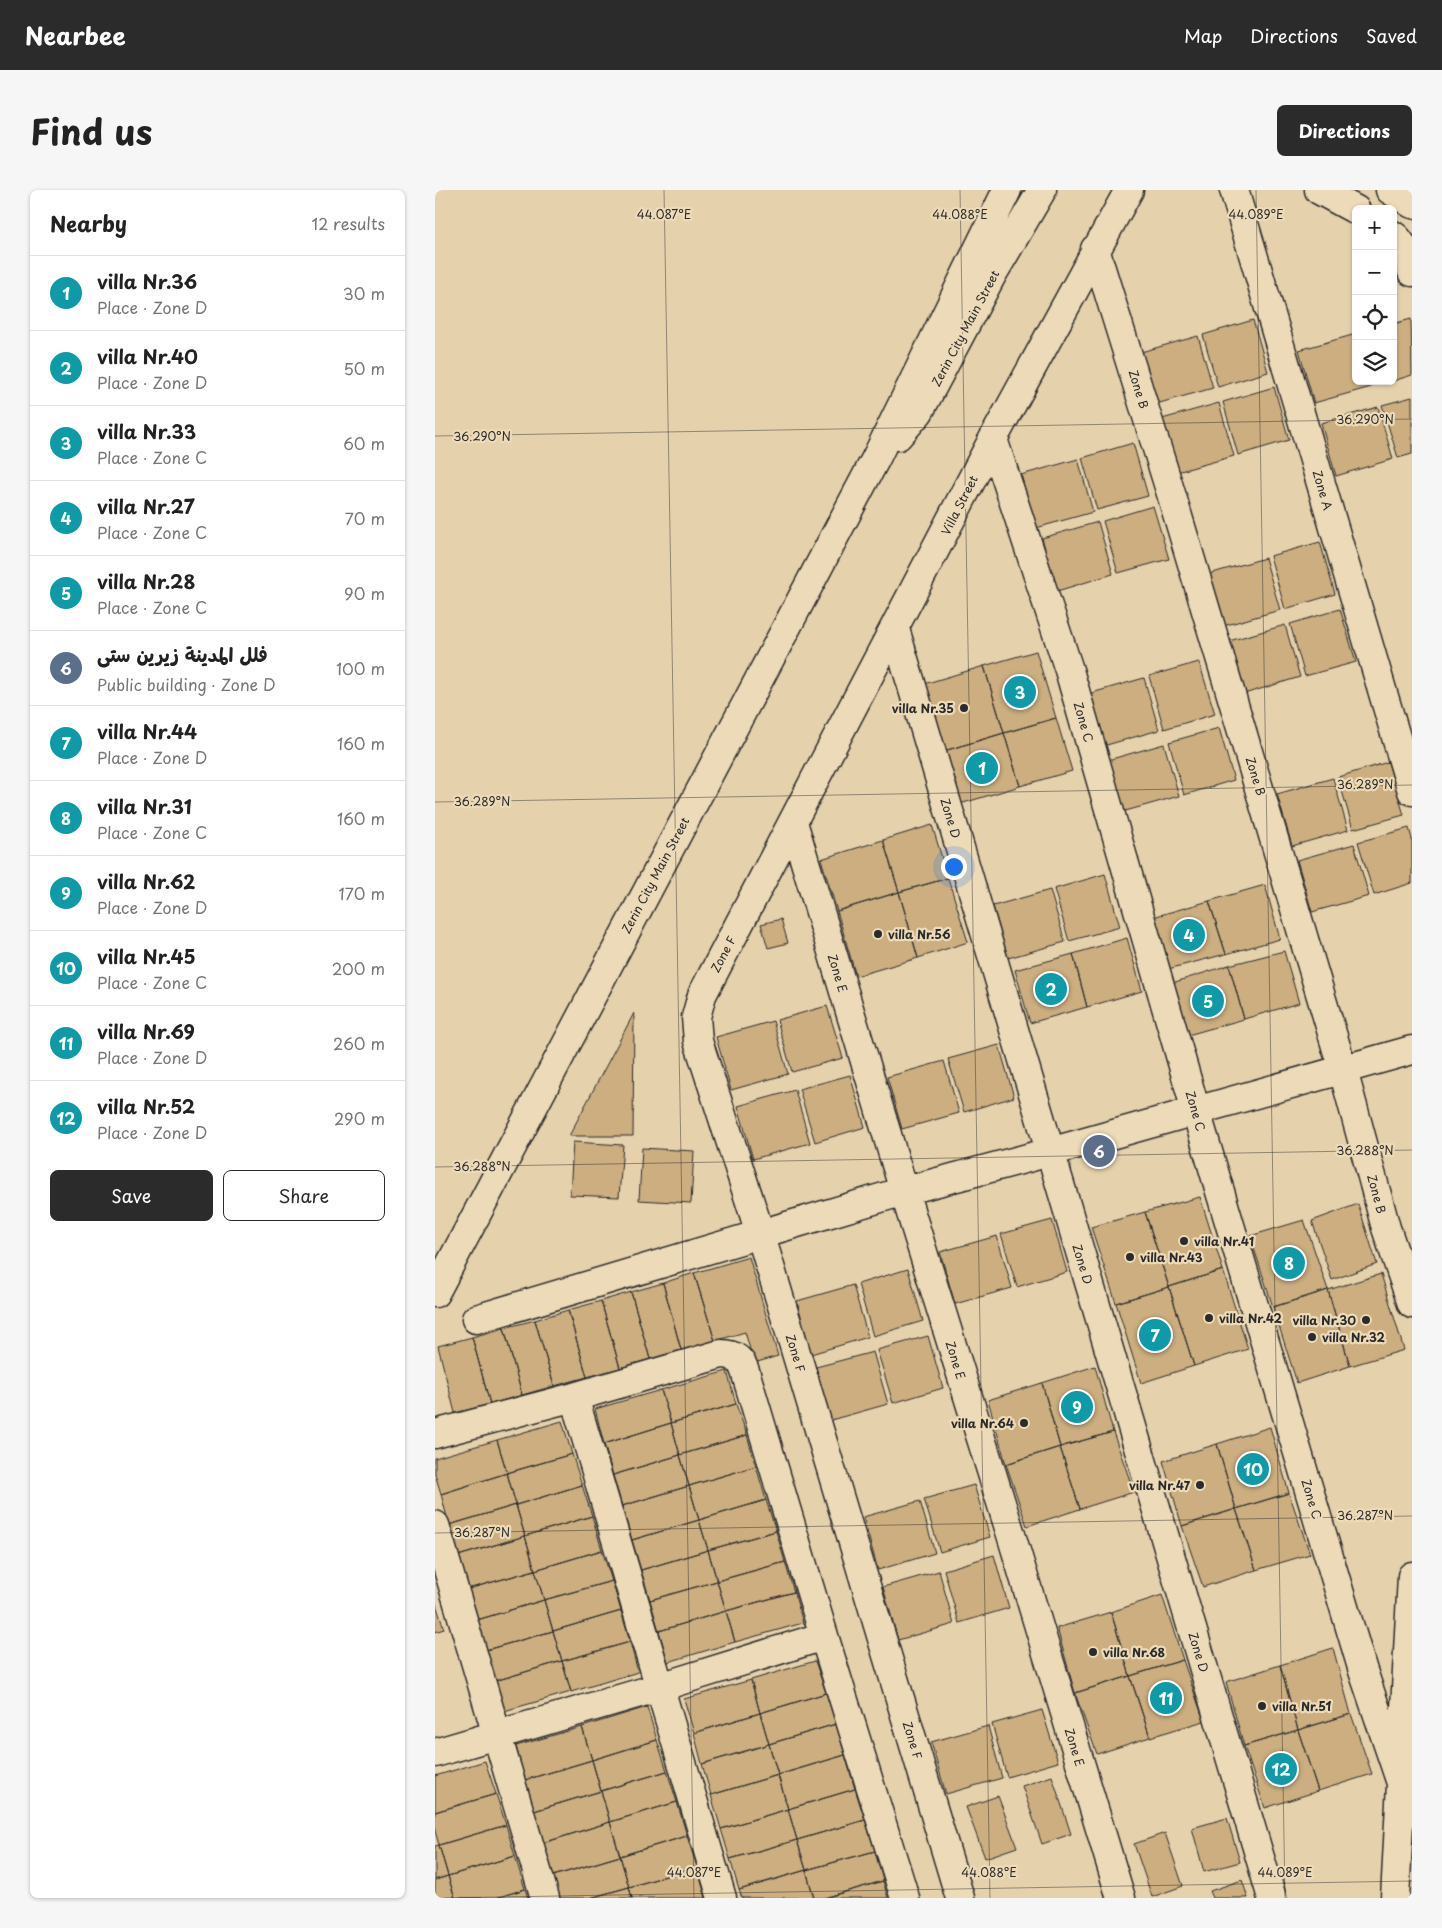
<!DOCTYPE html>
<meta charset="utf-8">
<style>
:root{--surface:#fff;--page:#f6f6f6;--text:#222;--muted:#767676;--line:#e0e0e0;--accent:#2b2b2b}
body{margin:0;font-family:"Playpen Sans","Playpen Sans Arabic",sans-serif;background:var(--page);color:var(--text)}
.controls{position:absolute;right:15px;top:15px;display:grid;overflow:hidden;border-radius:8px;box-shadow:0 1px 4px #0004}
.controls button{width:45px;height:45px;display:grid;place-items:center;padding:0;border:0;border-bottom:1px solid var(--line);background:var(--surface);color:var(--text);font:25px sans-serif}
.you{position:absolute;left:518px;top:676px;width:18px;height:18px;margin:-12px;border:4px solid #fff;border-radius:50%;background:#1a73e8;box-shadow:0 0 0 8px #1a73e833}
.badge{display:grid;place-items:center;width:32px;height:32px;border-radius:50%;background:var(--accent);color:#fff;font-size:16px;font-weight:700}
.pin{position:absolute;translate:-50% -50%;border:2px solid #fff;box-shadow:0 1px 5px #0006}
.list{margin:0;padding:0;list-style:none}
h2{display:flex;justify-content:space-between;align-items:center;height:65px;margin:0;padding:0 20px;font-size:21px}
h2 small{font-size:16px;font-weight:400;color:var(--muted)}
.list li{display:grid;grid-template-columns:32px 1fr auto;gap:15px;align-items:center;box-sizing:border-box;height:75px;padding:0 20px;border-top:1px solid var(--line)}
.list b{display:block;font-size:19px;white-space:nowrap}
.list p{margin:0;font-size:16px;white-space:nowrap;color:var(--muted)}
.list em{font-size:16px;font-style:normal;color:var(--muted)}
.actions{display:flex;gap:10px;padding:15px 20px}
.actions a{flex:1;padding:11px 0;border:1px solid var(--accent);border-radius:8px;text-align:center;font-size:18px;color:var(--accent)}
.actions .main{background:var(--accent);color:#fff}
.icon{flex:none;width:28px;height:28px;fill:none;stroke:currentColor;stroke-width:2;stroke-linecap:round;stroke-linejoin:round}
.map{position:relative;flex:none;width:977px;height:1708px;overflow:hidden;border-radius:8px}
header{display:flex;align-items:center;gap:30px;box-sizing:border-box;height:70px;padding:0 25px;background:var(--accent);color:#fff}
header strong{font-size:24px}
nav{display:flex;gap:28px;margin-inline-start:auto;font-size:18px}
.intro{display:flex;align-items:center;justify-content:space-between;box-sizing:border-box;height:120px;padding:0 30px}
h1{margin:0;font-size:35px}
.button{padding:12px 22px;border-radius:8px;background:var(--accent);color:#fff;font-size:18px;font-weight:700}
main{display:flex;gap:30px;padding:0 30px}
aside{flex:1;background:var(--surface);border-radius:8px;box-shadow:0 1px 4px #0004}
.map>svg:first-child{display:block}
.building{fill:#ccae80;stroke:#2b2b2b}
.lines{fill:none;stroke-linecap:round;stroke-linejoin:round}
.minor-casing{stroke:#2b2b2b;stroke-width:31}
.minor{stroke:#eddab8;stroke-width:28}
.ticks{fill:none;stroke:#2b2b2b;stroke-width:1;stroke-opacity:0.45}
.poi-dot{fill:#2b2b2b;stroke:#eddab8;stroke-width:2}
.labels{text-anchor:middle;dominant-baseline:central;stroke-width:4.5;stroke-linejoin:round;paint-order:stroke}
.street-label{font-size:12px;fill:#2b2b2b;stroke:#eddab8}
.poi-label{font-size:12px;font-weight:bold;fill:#2b2b2b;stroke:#eddab8;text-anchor:start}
.ticks-label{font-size:12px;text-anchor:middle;fill:#2b2b2b;stroke:#eddab8;stroke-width:4.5;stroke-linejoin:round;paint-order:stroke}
</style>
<header>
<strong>Nearbee</strong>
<nav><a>Map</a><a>Directions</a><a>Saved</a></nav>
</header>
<div class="intro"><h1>Find us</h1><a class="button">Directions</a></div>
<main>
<aside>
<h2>Nearby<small>12 results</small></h2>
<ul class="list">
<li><span class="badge" style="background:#0f9aa8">1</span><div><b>villa Nr.36</b><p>Place · Zone D</p></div><em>30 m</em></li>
<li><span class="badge" style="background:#0f9aa8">2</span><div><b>villa Nr.40</b><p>Place · Zone D</p></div><em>50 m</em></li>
<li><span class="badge" style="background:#0f9aa8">3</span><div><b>villa Nr.33</b><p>Place · Zone C</p></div><em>60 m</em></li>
<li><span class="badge" style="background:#0f9aa8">4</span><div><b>villa Nr.27</b><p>Place · Zone C</p></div><em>70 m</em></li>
<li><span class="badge" style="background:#0f9aa8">5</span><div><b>villa Nr.28</b><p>Place · Zone C</p></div><em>90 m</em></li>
<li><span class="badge" style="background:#5c6f8a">6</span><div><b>فلل المدينة زیرین ستی</b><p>Public building · Zone D</p></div><em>100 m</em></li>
<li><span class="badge" style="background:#0f9aa8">7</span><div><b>villa Nr.44</b><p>Place · Zone D</p></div><em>160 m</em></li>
<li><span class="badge" style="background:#0f9aa8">8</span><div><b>villa Nr.31</b><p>Place · Zone C</p></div><em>160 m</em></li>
<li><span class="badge" style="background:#0f9aa8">9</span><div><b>villa Nr.62</b><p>Place · Zone D</p></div><em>170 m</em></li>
<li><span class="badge" style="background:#0f9aa8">10</span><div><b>villa Nr.45</b><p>Place · Zone C</p></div><em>200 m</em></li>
<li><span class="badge" style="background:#0f9aa8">11</span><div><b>villa Nr.69</b><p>Place · Zone D</p></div><em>260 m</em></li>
<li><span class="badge" style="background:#0f9aa8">12</span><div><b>villa Nr.52</b><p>Place · Zone D</p></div><em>290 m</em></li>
</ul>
<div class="actions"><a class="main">Save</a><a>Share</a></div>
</aside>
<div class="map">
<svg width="977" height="1708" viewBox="0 0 977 1708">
<rect width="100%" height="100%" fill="#e6d1ad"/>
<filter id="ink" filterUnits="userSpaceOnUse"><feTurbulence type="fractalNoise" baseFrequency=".02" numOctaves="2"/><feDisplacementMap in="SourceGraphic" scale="10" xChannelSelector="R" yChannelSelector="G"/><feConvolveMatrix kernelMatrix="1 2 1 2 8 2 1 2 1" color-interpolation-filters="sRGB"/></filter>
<g filter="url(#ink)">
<path class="building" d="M 976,129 L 977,185 L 958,191 L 958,134 Z
M 818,130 L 833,182 L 783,197 L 768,145 Z
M 921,144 L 921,191 L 934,191 L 936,197 L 879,213 L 864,160 Z
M 763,146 L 778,198 L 721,214 L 706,162 Z
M 839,197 L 854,250 L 803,265 L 788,212 Z
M 977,207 L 977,264 L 963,268 L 947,215 Z
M 784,213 L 799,266 L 742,282 L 727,229 Z
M 943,217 L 958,269 L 901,286 L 886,233 Z
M 698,253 L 713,306 L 662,320 L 647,268 Z
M 643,269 L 658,322 L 601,338 L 586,285 Z
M 718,316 L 734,369 L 683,383 L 668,331 Z
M 663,332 L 678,384 L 622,401 L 607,348 Z
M 885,352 L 900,404 L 850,419 L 835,366 Z
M 830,368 L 845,420 L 788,436 L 774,384 Z
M 905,419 L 921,472 L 870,486 L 855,434 Z
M 850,435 L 865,487 L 809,504 L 794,451 Z
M 601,461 L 621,528 L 569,543 L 549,476 Z
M 764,472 L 780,524 L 729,539 L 714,486 Z
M 549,476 L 569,543 L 509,561 L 489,494 Z
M 709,488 L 724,540 L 668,556 L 653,504 Z
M 621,528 L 637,581 L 585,596 L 569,543 Z
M 784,538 L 799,590 L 749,605 L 734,552 Z
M 569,543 L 585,596 L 525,614 L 509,561 Z
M 729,554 L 744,606 L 687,622 L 673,570 Z
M 953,572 L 969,625 L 918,639 L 903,587 Z
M 898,588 L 913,640 L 857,656 L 842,604 Z
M 497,635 L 513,688 L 464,702 L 448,650 Z
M 974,638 L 977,649 L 977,693 L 939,705 L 923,652 Z
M 448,650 L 464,702 L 402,721 L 386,669 Z
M 919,654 L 934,706 L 877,722 L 862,670 Z
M 670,684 L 685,737 L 634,751 L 619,699 Z
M 513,688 L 533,752 L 483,768 L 464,702 Z
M 830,695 L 845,749 L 791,764 L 774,711 Z
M 615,700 L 630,752 L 573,768 L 558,716 Z
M 464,702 L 483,768 L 421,786 L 402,721 Z
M 774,711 L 791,764 L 733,779 L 718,727 Z
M 346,729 L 353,753 L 333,758 L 326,734 Z
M 692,748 L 707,801 L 652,817 L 638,764 Z
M 849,761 L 864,813 L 809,829 L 794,775 Z
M 638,764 L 652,817 L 595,833 L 580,780 Z
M 794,775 L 809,829 L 753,845 L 737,793 Z
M 392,816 L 408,868 L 357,882 L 342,830 Z
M 199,823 L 198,946 L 134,946 Z
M 338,831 L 353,884 L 296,900 L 281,847 Z
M 564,855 L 579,907 L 529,922 L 513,869 Z
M 509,871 L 524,923 L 467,939 L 452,887 Z
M 415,885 L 430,937 L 380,952 L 364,899 Z
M 360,900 L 375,953 L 318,969 L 303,916 Z
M 138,952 L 188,955 L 184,1007 L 135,1005 Z
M 207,958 L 259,961 L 256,1013 L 204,1010 Z
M 765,1007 L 788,1080 L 734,1097 L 710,1022 Z
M 923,1014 L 942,1074 L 897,1090 L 877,1031 Z
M 710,1022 L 734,1097 L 681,1113 L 656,1037 Z
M 617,1030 L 632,1082 L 582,1097 L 566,1044 Z
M 869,1030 L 893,1100 L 838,1117 L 815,1046 Z
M 562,1046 L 577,1098 L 520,1114 L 505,1062 Z
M 314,1067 L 343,1166 L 319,1173 L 310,1142 L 280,1151 L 259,1083 Z
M 473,1079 L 488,1131 L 438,1146 L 423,1094 Z
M 788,1080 L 813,1159 L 759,1176 L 734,1097 Z
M 259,1083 L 280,1151 L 246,1160 L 228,1093 Z
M 946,1084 L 969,1160 L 915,1176 L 893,1100 Z
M 228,1093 L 246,1160 L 215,1169 L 196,1102 Z
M 418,1095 L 433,1147 L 376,1164 L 362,1111 Z
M 734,1097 L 759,1176 L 706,1193 L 681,1113 Z
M 893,1100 L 915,1176 L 862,1193 L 838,1117 Z
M 196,1102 L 215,1169 L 185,1178 L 166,1111 Z
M 166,1111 L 185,1178 L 152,1187 L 133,1120 Z
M 133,1120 L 152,1187 L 119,1196 L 100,1130 Z
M 100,1130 L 119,1196 L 87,1205 L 69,1138 Z
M 69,1138 L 87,1205 L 55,1214 L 37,1147 Z
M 493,1146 L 508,1198 L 458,1213 L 442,1160 Z
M 37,1147 L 55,1214 L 20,1223 L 3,1156 Z
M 438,1162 L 453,1214 L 396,1230 L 381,1177 Z
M 660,1176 L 678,1242 L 625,1257 L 607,1193 Z
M 292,1181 L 301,1214 L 236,1233 L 226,1200 Z
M 607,1193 L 625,1257 L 571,1274 L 553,1210 Z
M 226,1200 L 236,1233 L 169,1254 L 160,1219 Z
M 301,1214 L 312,1245 L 245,1265 L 236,1233 Z
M 127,1231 L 137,1264 L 72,1283 L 62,1250 Z
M 236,1233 L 245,1265 L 178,1285 L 169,1254 Z
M 835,1237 L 854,1303 L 801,1319 L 782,1254 Z
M 678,1242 L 699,1302 L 645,1319 L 625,1257 Z
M 312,1245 L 321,1276 L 254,1296 L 245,1265 Z
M 62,1250 L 72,1283 L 6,1304 L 0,1284 L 0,1268 Z
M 782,1254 L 801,1319 L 747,1336 L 728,1271 Z
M 625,1257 L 645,1319 L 592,1336 L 571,1274 Z
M 137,1264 L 147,1295 L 81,1315 L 72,1283 Z
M 245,1265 L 254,1296 L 187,1316 L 178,1285 Z
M 321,1276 L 331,1310 L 264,1330 L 254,1296 Z
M 72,1283 L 81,1315 L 14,1335 L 6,1304 Z
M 147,1295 L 157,1326 L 90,1346 L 81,1315 Z
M 539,1295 L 555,1347 L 505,1362 L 489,1309 Z
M 254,1296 L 264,1330 L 197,1350 L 187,1316 Z
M 854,1303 L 875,1364 L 821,1380 L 801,1319 Z
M 331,1310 L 341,1341 L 273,1360 L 264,1330 Z
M 485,1311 L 500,1363 L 443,1380 L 428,1327 Z
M 81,1315 L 90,1346 L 23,1366 L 14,1335 Z
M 801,1319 L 821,1380 L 768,1397 L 747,1336 Z
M 157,1326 L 167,1360 L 100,1380 L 90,1346 Z
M 264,1330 L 273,1360 L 206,1380 L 197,1350 Z
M 341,1341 L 350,1372 L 282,1391 L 273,1360 Z
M 90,1346 L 100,1380 L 33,1399 L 23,1366 Z
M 167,1360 L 177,1391 L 109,1410 L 100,1380 Z
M 273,1360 L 282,1391 L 215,1410 L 206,1380 Z
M 559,1365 L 574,1418 L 524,1433 L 509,1380 Z
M 350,1372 L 359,1402 L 291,1421 L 282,1391 Z
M 100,1380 L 109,1410 L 42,1430 L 33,1399 Z
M 504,1381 L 519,1434 L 463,1450 L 448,1397 Z
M 177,1391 L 186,1421 L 118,1441 L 109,1410 Z
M 282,1391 L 291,1421 L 224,1441 L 215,1410 Z
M 359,1402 L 368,1433 L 300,1452 L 291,1421 Z
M 727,1405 L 748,1470 L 695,1486 L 676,1422 Z
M 109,1410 L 118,1441 L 51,1460 L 42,1430 Z
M 0,1411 L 9,1439 L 0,1442 Z
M 186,1421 L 195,1452 L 127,1471 L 118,1441 Z
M 291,1421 L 300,1452 L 233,1472 L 224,1441 Z
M 676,1422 L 695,1486 L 640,1503 L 622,1438 Z
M 118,1441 L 127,1471 L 60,1491 L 51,1460 Z
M 195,1452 L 203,1482 L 136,1502 L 127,1471 Z
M 898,1458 L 916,1524 L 863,1540 L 845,1475 Z
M 748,1470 L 769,1531 L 715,1547 L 695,1486 Z
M 127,1471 L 136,1502 L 69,1521 L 60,1491 Z
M 380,1471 L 391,1503 L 325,1523 L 316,1490 Z
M 845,1475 L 863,1540 L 809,1556 L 791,1492 Z
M 695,1486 L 715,1547 L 662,1564 L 640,1503 Z
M 316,1490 L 325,1523 L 259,1543 L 249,1509 Z
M 391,1503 L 401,1534 L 334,1554 L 325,1523 Z
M 212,1517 L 222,1550 L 157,1570 L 147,1537 Z
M 607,1520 L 623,1572 L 572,1587 L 557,1534 Z
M 325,1523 L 334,1554 L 267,1574 L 259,1543 Z
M 916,1524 L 937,1584 L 883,1601 L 863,1540 Z
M 401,1534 L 410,1565 L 343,1585 L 334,1554 Z
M 553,1536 L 567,1588 L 511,1604 L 496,1552 Z
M 147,1537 L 157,1570 L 90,1590 L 81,1556 Z
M 863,1540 L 883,1601 L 830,1618 L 809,1556 Z
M 222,1550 L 232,1581 L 166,1601 L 157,1570 Z
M 334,1554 L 343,1585 L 276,1605 L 267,1574 Z
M 410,1565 L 420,1599 L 353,1619 L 343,1585 Z
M 157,1570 L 166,1601 L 99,1621 L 90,1590 Z
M 50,1571 L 61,1604 L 0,1622 L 0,1586 Z
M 232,1581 L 242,1612 L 175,1632 L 166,1601 Z
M 343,1585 L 353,1619 L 286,1639 L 276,1605 Z
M 617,1586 L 636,1644 L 607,1654 L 587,1596 Z
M 420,1599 L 430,1630 L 362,1650 L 353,1619 Z
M 166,1601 L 175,1632 L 108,1653 L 99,1621 Z
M 61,1604 L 71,1635 L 4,1655 L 0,1641 L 0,1622 Z
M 563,1606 L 582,1657 L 550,1668 L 531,1617 Z
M 242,1612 L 252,1646 L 185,1666 L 175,1632 Z
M 353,1619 L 362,1650 L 295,1669 L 286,1639 Z
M 792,1628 L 805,1672 L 769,1682 L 757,1638 Z
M 430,1630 L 440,1661 L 371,1680 L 362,1650 Z
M 175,1632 L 185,1666 L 118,1686 L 108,1653 Z
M 71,1635 L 80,1666 L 13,1686 L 4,1655 Z
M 730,1643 L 748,1696 L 717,1707 L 699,1654 Z
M 252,1646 L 262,1677 L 194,1697 L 185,1666 Z
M 362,1650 L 371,1680 L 304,1700 L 295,1669 Z
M 4,1655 L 13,1686 L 0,1690 L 0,1656 Z
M 440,1661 L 448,1691 L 389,1708 L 379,1708 L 371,1680 Z
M 80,1666 L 90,1699 L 61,1708 L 20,1708 L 13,1686 Z
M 185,1666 L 194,1697 L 155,1708 L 125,1708 L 118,1686 Z
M 262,1677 L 271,1708 L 197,1708 L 194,1697 Z
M 371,1680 L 379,1708 L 307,1708 L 304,1700 Z
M 13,1686 L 20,1708 L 0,1708 L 0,1690 Z
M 807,1690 L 813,1708 L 778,1708 L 775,1701 Z
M 448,1691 L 453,1708 L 389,1708 Z
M 194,1697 L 197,1708 L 155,1708 Z
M 90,1699 L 93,1708 L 61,1708 Z"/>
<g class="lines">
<defs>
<path id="minor" d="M 799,0 L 977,601
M 884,0 L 921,20
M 955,0 L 977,14
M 958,45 C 969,52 973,70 977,82
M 660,59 L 738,310 L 908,880 L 951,1038 L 977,1114
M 463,246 L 484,222 L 557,85 L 607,0
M 558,249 L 634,480 L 761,921 L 928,1481 L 966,1593
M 460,439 L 837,1708
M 358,632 L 469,1001 L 578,1351 L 686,1708
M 0,1103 L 441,268 L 572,0
M 41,1129 L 469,1001 L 615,962 L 977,860
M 139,1207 L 287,1708
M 0,1244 L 139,1207 L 286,1164 C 299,1164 306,1169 310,1181 L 389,1446 L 470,1708
M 0,1335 L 110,1708
M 0,1563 L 225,1497 L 389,1446
M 525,1708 L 325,1043 L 263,851 L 261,827 L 267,805 L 558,249 L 694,0
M 960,1708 L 977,1386"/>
</defs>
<use href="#minor" class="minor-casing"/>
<use href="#minor" class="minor"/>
</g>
</g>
<path class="ticks" d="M 229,0 L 259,1708M 525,0 L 555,1708M 821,0 L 850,1708M 0,246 L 977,229M 0,612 L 977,595M 0,977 L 977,960M 0,1343 L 977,1326M 9,1708 L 977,1691"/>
<g class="poi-dot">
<circle cx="529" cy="518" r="5"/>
<circle cx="443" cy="744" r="5"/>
<circle cx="749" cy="1051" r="5"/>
<circle cx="695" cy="1067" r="5"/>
<circle cx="774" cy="1128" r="5"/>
<circle cx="931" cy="1130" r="5"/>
<circle cx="877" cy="1147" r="5"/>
<circle cx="589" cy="1233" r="5"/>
<circle cx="765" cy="1295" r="5"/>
<circle cx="658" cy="1462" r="5"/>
<circle cx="827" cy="1516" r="5"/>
</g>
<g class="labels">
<g class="street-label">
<text transform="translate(530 138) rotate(-62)">Zerin City Main Street</text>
<text transform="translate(704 199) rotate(73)">Zone B</text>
<text transform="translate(888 300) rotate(74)">Zone A</text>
<text transform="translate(524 315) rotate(-63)">Villa Street</text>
<text transform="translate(649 532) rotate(74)">Zone C</text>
<text transform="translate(821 586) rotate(73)">Zone B</text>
<text transform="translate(516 628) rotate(73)">Zone D</text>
<text transform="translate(220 685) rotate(-62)">Zerin City Main Street</text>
<text transform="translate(288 764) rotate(-62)">Zone F</text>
<text transform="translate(403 783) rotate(73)">Zone E</text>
<text transform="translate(761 921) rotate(74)">Zone C</text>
<text transform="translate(942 1004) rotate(75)">Zone B</text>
<text transform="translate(648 1074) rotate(73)">Zone D</text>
<text transform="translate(361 1163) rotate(73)">Zone F</text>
<text transform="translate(521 1170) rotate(73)">Zone E</text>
<text transform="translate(877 1309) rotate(73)">Zone C</text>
<text transform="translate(764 1462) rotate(73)">Zone D</text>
<text transform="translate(478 1550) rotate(73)">Zone F</text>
<text transform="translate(640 1557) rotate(73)">Zone E</text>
</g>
<g class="poi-label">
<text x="519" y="518" text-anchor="end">villa Nr.35</text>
<text x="453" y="744">villa Nr.56</text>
<text x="759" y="1051">villa Nr.41</text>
<text x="705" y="1067">villa Nr.43</text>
<text x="784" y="1128">villa Nr.42</text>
<text x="921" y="1130" text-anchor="end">villa Nr.30</text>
<text x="887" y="1147">villa Nr.32</text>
<text x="579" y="1233" text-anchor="end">villa Nr.64</text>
<text x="755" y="1295" text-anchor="end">villa Nr.47</text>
<text x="668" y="1462">villa Nr.68</text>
<text x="837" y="1516">villa Nr.51</text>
</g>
</g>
<g class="ticks-label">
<text x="229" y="29">44.087°E</text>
<text x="525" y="29">44.088°E</text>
<text x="821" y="29">44.089°E</text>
<text x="930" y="234">36.290°N</text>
<text x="47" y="251">36.290°N</text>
<text x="930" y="599">36.289°N</text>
<text x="47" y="616">36.289°N</text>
<text x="930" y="965">36.288°N</text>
<text x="47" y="981">36.288°N</text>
<text x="930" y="1330">36.287°N</text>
<text x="47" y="1347">36.287°N</text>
<text x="259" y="1687">44.087°E</text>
<text x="554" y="1687">44.088°E</text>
<text x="850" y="1687">44.089°E</text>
</g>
</svg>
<div class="controls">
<button>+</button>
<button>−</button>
<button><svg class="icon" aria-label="locate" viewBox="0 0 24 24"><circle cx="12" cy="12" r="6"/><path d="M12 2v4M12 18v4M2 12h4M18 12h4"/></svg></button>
<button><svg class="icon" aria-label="layers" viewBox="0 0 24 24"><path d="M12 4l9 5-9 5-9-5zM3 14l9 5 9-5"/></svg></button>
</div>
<div class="you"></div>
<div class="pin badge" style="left:547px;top:578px;background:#0f9aa8">1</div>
<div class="pin badge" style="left:616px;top:799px;background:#0f9aa8">2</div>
<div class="pin badge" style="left:585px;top:502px;background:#0f9aa8">3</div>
<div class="pin badge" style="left:754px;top:745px;background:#0f9aa8">4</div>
<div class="pin badge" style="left:773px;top:811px;background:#0f9aa8">5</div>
<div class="pin badge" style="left:664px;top:961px;background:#5c6f8a">6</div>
<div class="pin badge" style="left:720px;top:1145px;background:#0f9aa8">7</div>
<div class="pin badge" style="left:854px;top:1073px;background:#0f9aa8">8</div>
<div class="pin badge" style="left:642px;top:1217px;background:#0f9aa8">9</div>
<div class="pin badge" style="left:818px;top:1279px;background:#0f9aa8">10</div>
<div class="pin badge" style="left:731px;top:1508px;background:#0f9aa8">11</div>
<div class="pin badge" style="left:846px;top:1579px;background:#0f9aa8">12</div>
</div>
</main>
